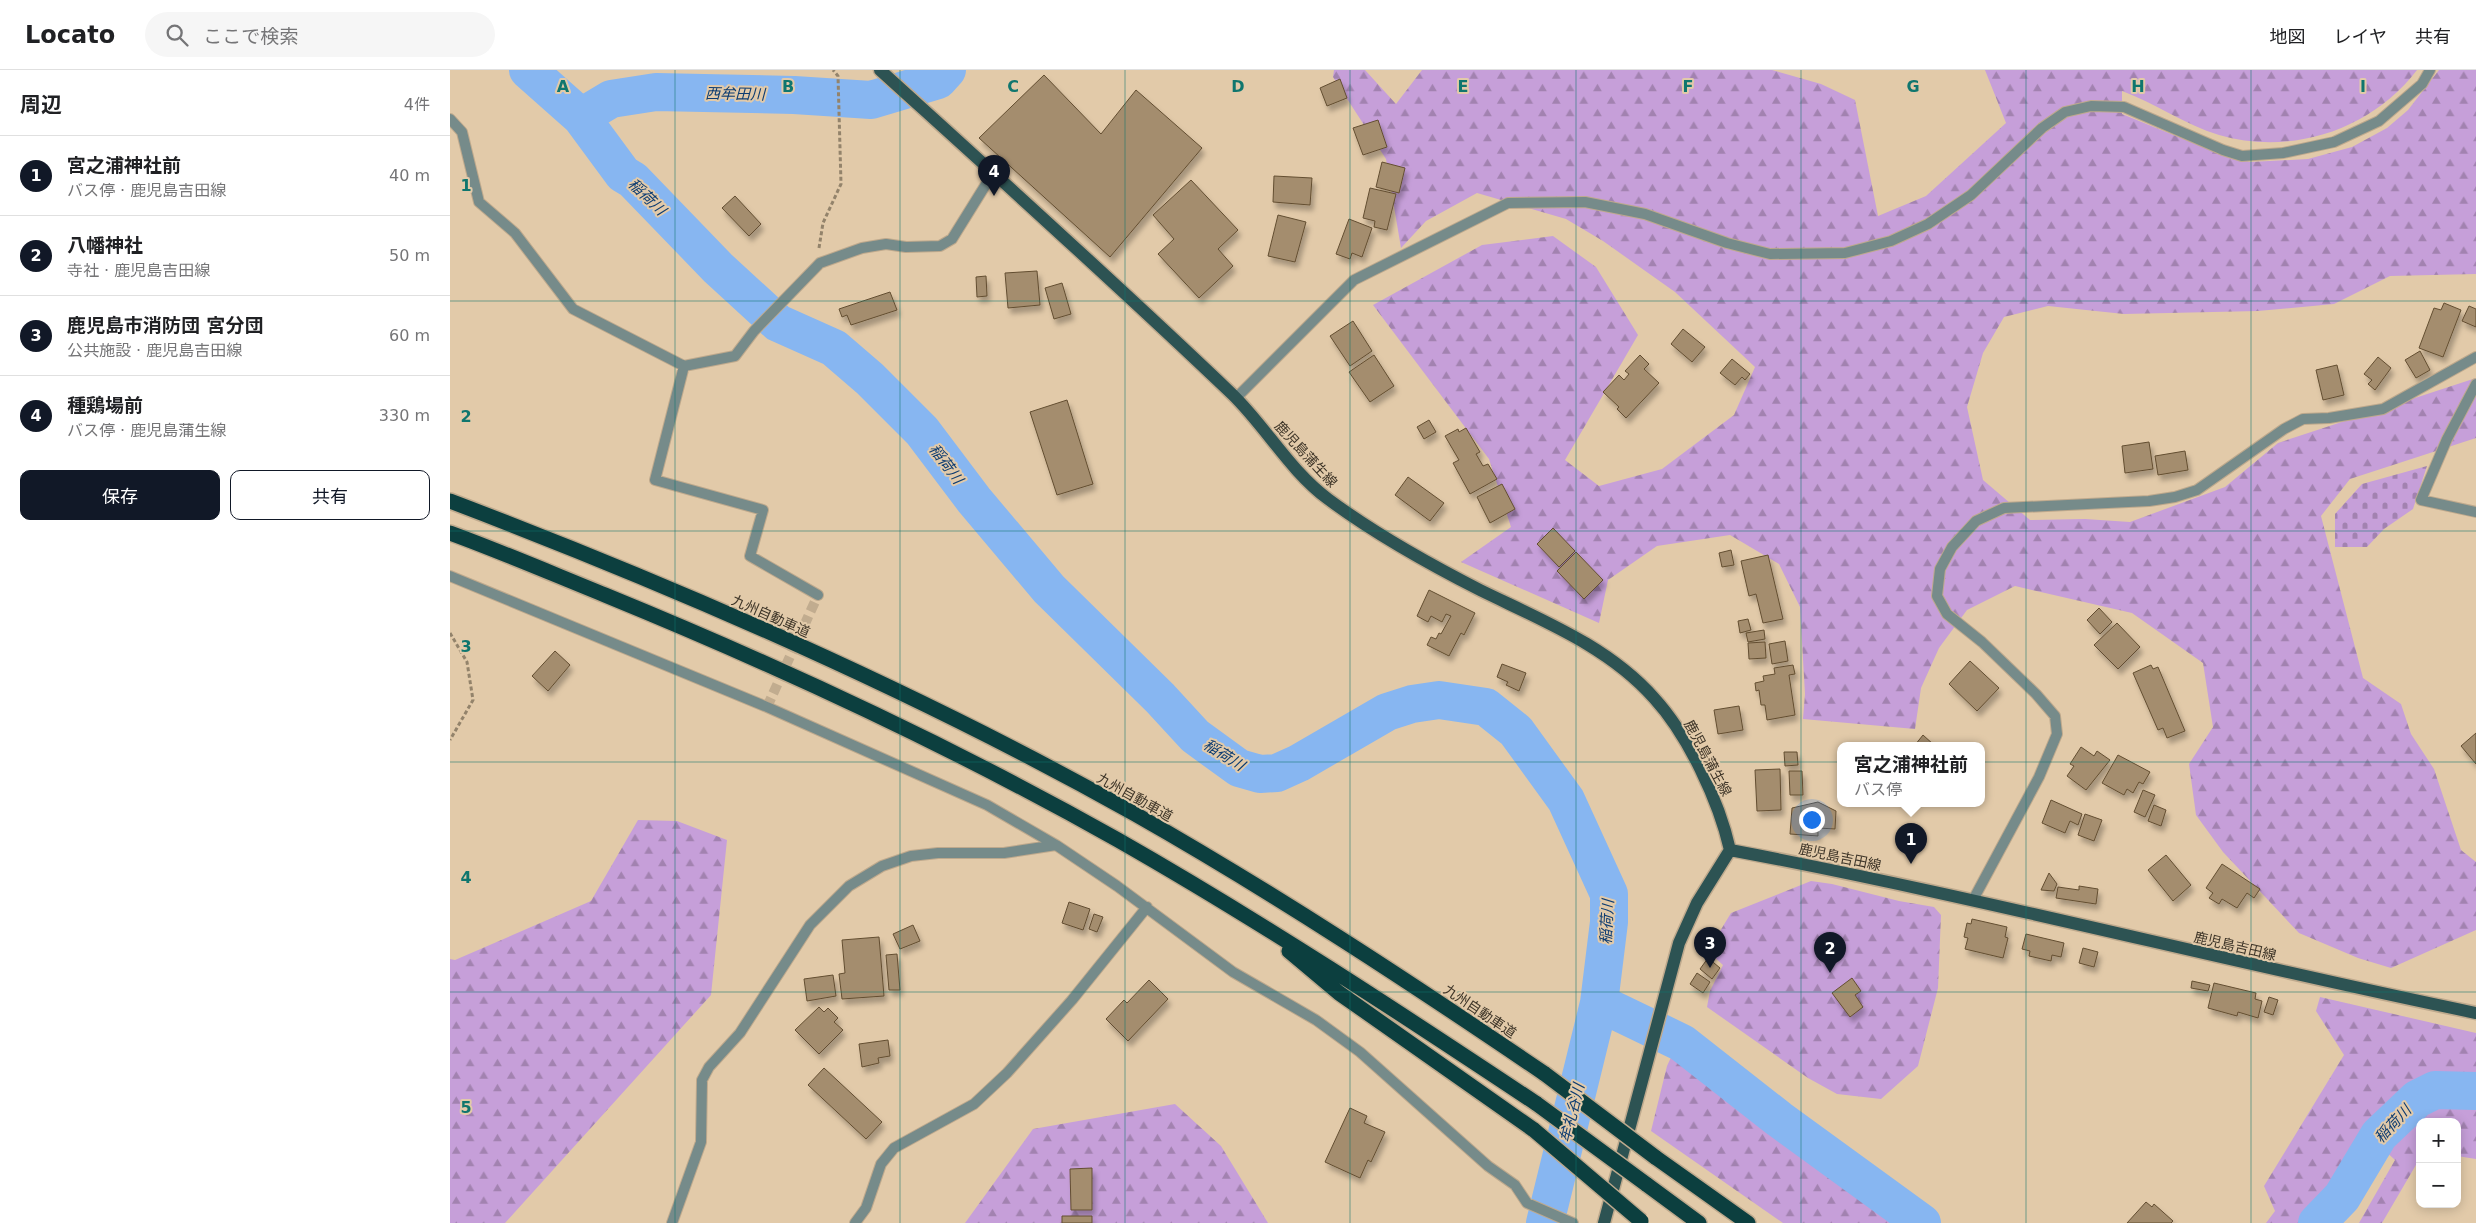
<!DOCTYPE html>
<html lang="ja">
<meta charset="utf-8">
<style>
:root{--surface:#fff;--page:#f6f6f6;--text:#202124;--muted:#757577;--line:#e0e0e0;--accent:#111827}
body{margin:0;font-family:"DejaVu Sans","Noto Sans JP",sans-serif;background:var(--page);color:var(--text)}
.controls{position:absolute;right:15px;bottom:15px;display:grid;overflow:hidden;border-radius:10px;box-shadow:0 2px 12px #0003}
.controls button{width:45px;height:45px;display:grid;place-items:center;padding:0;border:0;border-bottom:1px solid var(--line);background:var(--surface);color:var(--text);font:25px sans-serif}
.you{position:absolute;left:1361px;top:749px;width:18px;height:18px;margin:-12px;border:4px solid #fff;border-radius:50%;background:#1a73e8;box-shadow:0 0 0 8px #1a73e833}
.badge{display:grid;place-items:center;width:32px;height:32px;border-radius:50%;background:var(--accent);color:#fff;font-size:16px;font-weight:700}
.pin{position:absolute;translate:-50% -41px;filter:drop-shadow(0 1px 2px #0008)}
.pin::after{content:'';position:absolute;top:26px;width:18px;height:15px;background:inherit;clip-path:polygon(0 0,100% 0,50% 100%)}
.popup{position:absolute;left:1387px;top:672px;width:148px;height:65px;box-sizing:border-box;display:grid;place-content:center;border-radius:10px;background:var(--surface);filter:drop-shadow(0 1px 4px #0005);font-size:16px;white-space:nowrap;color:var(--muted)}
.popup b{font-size:19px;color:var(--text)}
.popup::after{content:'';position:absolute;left:50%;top:100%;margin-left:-10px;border:10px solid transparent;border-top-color:var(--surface)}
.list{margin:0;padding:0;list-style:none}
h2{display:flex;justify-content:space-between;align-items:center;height:65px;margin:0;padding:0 20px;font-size:21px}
h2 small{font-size:16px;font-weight:400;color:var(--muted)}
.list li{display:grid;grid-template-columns:32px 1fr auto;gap:15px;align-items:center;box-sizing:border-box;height:80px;padding:0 20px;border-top:1px solid var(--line)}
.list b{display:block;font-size:19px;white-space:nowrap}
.list p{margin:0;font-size:16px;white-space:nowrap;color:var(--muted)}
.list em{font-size:16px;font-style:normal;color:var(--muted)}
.actions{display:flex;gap:10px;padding:15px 20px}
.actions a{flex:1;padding:11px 0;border:1px solid var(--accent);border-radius:10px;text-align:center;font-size:18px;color:var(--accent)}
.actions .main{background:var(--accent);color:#fff}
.icon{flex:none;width:28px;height:28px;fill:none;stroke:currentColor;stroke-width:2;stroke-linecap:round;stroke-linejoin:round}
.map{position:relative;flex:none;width:2026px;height:1153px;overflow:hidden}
header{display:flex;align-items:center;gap:30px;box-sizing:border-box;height:70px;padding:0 25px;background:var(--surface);border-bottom:1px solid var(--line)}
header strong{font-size:24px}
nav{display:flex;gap:28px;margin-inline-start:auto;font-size:18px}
.search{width:350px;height:45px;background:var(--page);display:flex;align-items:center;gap:12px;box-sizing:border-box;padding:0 18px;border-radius:28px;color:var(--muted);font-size:19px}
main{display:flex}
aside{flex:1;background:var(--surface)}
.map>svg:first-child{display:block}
.forest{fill:url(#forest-firs)}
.cemetery{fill:url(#cemetery-stones)}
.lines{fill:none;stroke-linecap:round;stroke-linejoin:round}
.river{stroke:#87b6f1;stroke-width:38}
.building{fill:#a48d6e;stroke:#634e31;filter:url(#shadow)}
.street-tunnel{stroke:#c1ac8f;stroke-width:10;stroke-dasharray:10 5;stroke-linecap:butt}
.street-casing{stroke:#bea98d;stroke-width:12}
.primary-casing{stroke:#bea98d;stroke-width:15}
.highway-casing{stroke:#bea98d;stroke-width:18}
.path{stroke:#93836b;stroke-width:3;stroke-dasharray:4 2.5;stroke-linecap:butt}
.street{stroke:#768b8a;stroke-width:10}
.primary{stroke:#2d5353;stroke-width:12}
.highway{stroke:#0c3f3f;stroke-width:15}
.highway-bridge-casing{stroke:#bea98d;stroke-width:18;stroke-linecap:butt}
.highway-bridge{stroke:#0c3f3f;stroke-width:15}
.grid{fill:none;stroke:#0f766e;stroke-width:1;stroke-opacity:0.55}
.labels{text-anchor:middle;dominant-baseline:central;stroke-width:4;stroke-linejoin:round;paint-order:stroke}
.street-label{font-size:14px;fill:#3e3528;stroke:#e2caa9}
.water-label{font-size:15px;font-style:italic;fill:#0d3c71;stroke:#e2caa9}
.grid-label{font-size:16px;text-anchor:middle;font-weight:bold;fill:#0f766e;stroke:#e2caa9;stroke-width:4;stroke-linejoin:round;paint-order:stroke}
</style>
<header>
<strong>Locato</strong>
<div class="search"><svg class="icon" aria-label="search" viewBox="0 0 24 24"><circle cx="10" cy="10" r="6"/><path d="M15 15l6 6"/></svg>ここで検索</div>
<nav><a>地図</a><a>レイヤ</a><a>共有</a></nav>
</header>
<main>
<aside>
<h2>周辺<small>4件</small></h2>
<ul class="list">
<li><span class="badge">1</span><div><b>宮之浦神社前</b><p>バス停 · 鹿児島吉田線</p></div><em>40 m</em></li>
<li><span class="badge">2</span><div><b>八幡神社</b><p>寺社 · 鹿児島吉田線</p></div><em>50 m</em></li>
<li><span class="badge">3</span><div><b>鹿児島市消防団 宮分団</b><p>公共施設 · 鹿児島吉田線</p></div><em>60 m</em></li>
<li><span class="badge">4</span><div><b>種鶏場前</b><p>バス停 · 鹿児島蒲生線</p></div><em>330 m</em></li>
</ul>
<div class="actions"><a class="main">保存</a><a>共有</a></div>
</aside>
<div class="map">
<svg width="2026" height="1153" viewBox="0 0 2026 1153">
<defs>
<pattern id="forest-firs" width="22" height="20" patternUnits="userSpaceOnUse" patternTransform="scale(1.25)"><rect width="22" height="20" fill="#c69fd9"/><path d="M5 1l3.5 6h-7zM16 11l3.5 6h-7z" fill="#a282b0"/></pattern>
<pattern id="cemetery-stones" width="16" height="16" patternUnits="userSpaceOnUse" patternTransform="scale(1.25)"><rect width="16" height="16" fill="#c69fd9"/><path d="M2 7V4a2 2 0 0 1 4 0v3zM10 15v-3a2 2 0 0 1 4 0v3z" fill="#a282b0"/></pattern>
<filter id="shadow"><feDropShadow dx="3" dy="5.5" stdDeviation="2.5" flood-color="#0004"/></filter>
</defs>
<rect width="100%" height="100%" fill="#e2caa9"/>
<path class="forest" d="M 884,0 L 915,0 L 946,34 L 972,0 L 1322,0 L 1371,14 L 1405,30 L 1428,146 L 1476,126 L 1556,53 L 1535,0 L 1967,0 C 1921,60 1842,86 1769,65 C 1735,55 1705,33 1672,21 L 1672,44 L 1765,82 L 1800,92 L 1858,89 L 1902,77 L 1937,58 L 1958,40 L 1989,0 L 2026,0 L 2026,204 L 1940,206 L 1884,234 L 1808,241 L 1674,244 L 1598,236 L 1554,247 L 1533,283 L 1517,337 L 1533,410 L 1580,450 L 1635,449 L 1680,452 L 1775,417 L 1828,373 L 2026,308 L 2026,368 L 1900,409 L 1871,446 L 1913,608 L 1951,634 L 1961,664 L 1984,699 L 2011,780 L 2026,792 L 2026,860 L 1941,898 L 1908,888 L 1849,863 L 1773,782 L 1746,745 L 1739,694 L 1763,657 L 1753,593 L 1682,543 L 1565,516 L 1517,540 L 1489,578 L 1471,618 L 1465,659 L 1353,649 L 1355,624 L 1350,537 L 1329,494 L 1280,465 L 1207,476 L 1158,510 L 1149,553 L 1011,492 L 1061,457 L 1039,389 L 923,235 L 1032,175 L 1103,166 L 1146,197 L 1188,265 L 1115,390 L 1149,416 L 1212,399 L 1284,345 L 1305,297 L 1225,222 L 1153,171 L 1116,149 L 1027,123 L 976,151 L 951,178 L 936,89 L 883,7 Z
M 188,750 L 227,751 L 277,770 L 261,925 L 55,1153 L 0,1153 L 0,889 L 5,890 L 141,831 Z
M 1361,811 L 1382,814 L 1449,831 L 1484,837 L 1491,845 L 1488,918 L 1468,996 L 1431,1029 L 1387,1024 L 1358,1008 L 1257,937 L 1260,921 L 1273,895 L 1263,886 L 1261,876 L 1281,843 Z
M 1870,927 L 2026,963 L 2026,1089 L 2007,1086 L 2007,1052 L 1970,1052 L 1970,1088 L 1932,1153 L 1909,1153 L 1945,1090 L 1921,1068 L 1890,1138 L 1876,1153 L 1816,1153 L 1825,1141 L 1814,1116 L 1894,985 L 1866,941 Z
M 1223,983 C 1247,992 1266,1016 1286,1031 C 1342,1073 1399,1113 1457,1153 L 1333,1153 L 1201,1061 L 1217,996 Z
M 725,1034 L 771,1076 L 818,1153 L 515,1153 L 583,1059 Z"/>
<path class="cemetery" d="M 1977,396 L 1963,439 L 1934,459 L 1917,477 L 1885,477 L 1885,444 L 1912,414 Z"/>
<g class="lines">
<path class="river" d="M 78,0 L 131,47 L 173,104 L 183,110 L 268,198 L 328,253 L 384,278 L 420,309 L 472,361 L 524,430 L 599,519 L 710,628 L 745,666 L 789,698 L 810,704 L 827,703 L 849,693 L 937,642 L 962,634 L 989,630 L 1036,637 L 1066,661 L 1116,730 L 1159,824 L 1159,852 L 1149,933 L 1095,1153
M 131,47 L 161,29 L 206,22 L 344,25 L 421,30 L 488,10 L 497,0
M 1149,933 L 1232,973 L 1329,1049 L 1472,1153
M 1867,1153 L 1892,1127 L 1929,1065 L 1967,1029 L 1985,1020 L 2026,1021"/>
</g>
<path class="building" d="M 594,5 L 651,64 L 686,20 L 752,78 L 660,187 L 529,68 Z
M 890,9 L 897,28 L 877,36 L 870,18 Z
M 928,50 L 937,77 L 913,85 L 903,58 Z
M 932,92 L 955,98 L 949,123 L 926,117 Z
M 824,106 L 862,108 L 860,135 L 823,132 Z
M 741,110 L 788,160 L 768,179 L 783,196 L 749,228 L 708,184 L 724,169 L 703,145 Z
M 920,118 L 946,124 L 937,160 L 924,157 L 925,151 L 913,148 Z
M 285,126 L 311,154 L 299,166 L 272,138 Z
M 828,145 L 856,152 L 845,192 L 818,186 Z
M 899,149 L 922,158 L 912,187 L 902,183 L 900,189 L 886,184 Z
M 587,201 L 590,235 L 558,238 L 555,203 Z
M 536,206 L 537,226 L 527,227 L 526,207 Z
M 612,213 L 621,244 L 604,249 L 595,218 Z
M 440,222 L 447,240 L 401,255 L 397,245 L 392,247 L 389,239 Z
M 1994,233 L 2011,240 L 1993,287 L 1969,278 L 1984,238 L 1991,240 Z
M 2019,236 L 2026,239 L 2026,257 L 2012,251 Z
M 903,251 L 922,281 L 900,296 L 880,266 Z
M 1233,259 L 1255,277 L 1242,292 L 1221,274 Z
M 1970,281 L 1980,300 L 1966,308 L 1955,290 Z
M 924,285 L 944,316 L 920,332 L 899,302 Z
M 1190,285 L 1199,294 L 1194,299 L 1209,313 L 1176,348 L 1167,339 L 1169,337 L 1153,322 L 1169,305 L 1174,310 L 1179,304 L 1175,301 Z
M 1928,287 L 1941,298 L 1925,320 L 1918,314 L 1922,310 L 1914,304 Z
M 1282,289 L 1300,304 L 1295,310 L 1292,307 L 1285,315 L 1270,303 Z
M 1887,295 L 1894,325 L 1873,330 L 1866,300 Z
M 617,330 L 643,414 L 607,425 L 580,342 Z
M 979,350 L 986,362 L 974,369 L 967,357 Z
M 1016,358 L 1030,382 L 1026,384 L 1033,396 L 1038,394 L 1047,409 L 1020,424 L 1003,393 L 1009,390 L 995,366 L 1008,359 L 1009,362 Z
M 1699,372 L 1703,399 L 1675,403 L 1672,376 Z
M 1735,381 L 1738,400 L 1708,405 L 1705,386 Z
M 958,407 L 994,433 L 980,451 L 945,425 Z
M 1052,414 L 1065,439 L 1040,453 L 1027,427 Z
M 1103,458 L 1125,481 L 1109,497 L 1087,474 Z
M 1281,480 L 1284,495 L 1272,497 L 1269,483 Z
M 1126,482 L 1153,510 L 1134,529 L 1107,501 Z
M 1318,485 L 1333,549 L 1313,553 L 1306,524 L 1299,526 L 1291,491 Z
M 979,520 L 1025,543 L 1014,565 L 1011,563 L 999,586 L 977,575 L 981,567 L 986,569 L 989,563 L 991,564 L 1001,546 L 996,544 L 992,552 L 981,546 L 978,552 L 967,546 Z
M 1649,538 L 1662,552 L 1650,564 L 1637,550 Z
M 1298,549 L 1301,560 L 1290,563 L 1288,551 Z
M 1667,553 L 1690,577 L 1668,599 L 1644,575 Z
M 1314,560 L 1315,569 L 1298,572 L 1296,563 Z
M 1335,571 L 1338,591 L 1322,594 L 1319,574 Z
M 1315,572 L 1316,588 L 1299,589 L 1298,573 Z
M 105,581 L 120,595 L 98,621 L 82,606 Z
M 1520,591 L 1549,618 L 1527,641 L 1499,614 Z
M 1052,594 L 1076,603 L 1069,621 L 1056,615 L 1058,612 L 1047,607 Z
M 1343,595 L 1345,604 L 1339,605 L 1345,645 L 1317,650 L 1315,635 L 1311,635 L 1309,620 L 1306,621 L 1305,613 L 1314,611 L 1313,606 L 1325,604 L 1324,598 Z
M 1701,595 L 1703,599 L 1708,597 L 1735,661 L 1717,668 L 1713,658 L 1708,660 L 1683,603 Z
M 1289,636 L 1293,660 L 1268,664 L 1264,640 Z
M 2026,663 L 2026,694 L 2011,676 Z
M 1473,665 L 1484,675 L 1465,675 Z
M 1631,677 L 1644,686 L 1647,681 L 1660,690 L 1636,720 L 1617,706 L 1624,696 L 1620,694 Z
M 1334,682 L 1347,682 L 1348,695 L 1335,696 Z
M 1668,685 L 1700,702 L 1693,714 L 1689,712 L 1683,723 L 1677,719 L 1674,725 L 1652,713 Z
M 1330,699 L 1331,740 L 1307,741 L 1305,700 Z
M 1339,701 L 1352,701 L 1353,725 L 1340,725 Z
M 1693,720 L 1705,725 L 1695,747 L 1684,742 Z
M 1601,730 L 1632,744 L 1628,755 L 1620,751 L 1615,763 L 1592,753 Z
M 1368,732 L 1386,741 L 1385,759 L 1368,758 L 1368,766 L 1340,764 L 1342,738 Z
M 1704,735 L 1716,740 L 1711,756 L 1698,751 Z
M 1635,744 L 1652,750 L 1644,771 L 1628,765 Z
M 1716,785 L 1741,815 L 1723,831 L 1698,800 Z
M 1772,794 L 1810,819 L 1804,828 L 1797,823 L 1787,838 L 1772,829 L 1769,834 L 1759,828 L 1763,823 L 1756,818 Z
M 1599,803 L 1607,814 L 1604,821 L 1591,820 Z
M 1629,816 L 1648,819 L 1646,834 L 1606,828 L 1608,817 L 1629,820 Z
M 619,832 L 640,839 L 633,860 L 612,853 Z
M 644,844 L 653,847 L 647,862 L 639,859 Z
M 1522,849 L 1557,857 L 1555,867 L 1558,868 L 1553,888 L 1515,879 L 1518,868 L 1514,867 L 1517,853 L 1521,854 Z
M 463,855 L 470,871 L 450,879 L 443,864 Z
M 1576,864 L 1614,873 L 1611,887 L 1602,885 L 1601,891 L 1579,886 L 1580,881 L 1572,879 Z
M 429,867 L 434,926 L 392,929 L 389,904 L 395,903 L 392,870 Z
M 1633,878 L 1648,882 L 1644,897 L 1629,893 Z
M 447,884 L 450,920 L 439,920 L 436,885 Z
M 1258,888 L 1270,898 L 1262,909 L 1250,899 Z
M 1247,903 L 1260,912 L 1253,923 L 1240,914 Z
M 383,905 L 386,926 L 357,931 L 354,909 Z
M 1402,908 L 1411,921 L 1405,925 L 1413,937 L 1400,947 L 1382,923 Z
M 699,910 L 718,929 L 678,971 L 656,949 L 674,930 L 677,933 Z
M 1742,911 L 1760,915 L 1758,921 L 1741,918 Z
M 1764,913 L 1806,923 L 1805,929 L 1812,931 L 1808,948 L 1788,942 L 1787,946 L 1758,938 Z
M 1819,927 L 1828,930 L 1823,945 L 1814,942 Z
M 369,937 L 374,942 L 378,938 L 388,948 L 384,952 L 393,960 L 369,984 L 345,960 Z
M 438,970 L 440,986 L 428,988 L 429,993 L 412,997 L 409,974 Z
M 374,998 L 432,1052 L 416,1069 L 358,1015 Z
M 900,1038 L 917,1046 L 914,1053 L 935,1062 L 921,1092 L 918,1090 L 910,1108 L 875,1092 Z
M 642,1098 L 642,1140 L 621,1140 L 620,1099 Z
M 1696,1132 L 1702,1137 L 1704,1134 L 1723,1151 L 1721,1153 L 1677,1153 Z
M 612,1146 L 642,1146 L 642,1153 L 612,1153 Z"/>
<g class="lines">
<path class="street-tunnel" d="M 317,637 L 368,525"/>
<defs>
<path id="street" d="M 0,49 L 12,62 L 29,132 L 65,163 L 123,239 L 234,296 L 285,286 L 304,261 L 370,193 L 412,178 L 436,174 L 456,177 L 490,176 L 502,169 L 543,103
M 234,296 L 205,410 L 313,440 L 300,486 L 368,525
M 2026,314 L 1997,369 L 1971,430 L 2026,442
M 786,328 L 904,210 L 1058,133 L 1135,132 L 1195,144 L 1277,173 L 1320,184 L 1395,183 L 1441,171 L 1478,154 L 1521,125 L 1592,58 L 1615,42 L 1641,36 L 1674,37 L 1773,80 L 1792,86 L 1833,83 L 1884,72 L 1929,51 L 1972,14 L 1980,0
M 0,506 L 317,637 L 537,735 L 606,775 L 667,816 L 783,902 L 866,950 L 910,982 L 1038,1096 L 1065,1115 L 1077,1133 L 1123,1153
M 1523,830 L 1589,707 L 1607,664 L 1605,646 L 1586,624 L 1532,572 L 1497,544 L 1487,526 L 1490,499 L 1502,477 L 1526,451 L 1554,438 L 1699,431 L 1725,427 L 1747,420 L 1834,359 L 1853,349 L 1879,348 L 1933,339 L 2026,287
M 222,1153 L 251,1072 L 252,1010 L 259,997 L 290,963 L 360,855 L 399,816 L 432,796 L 461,786 L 488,783 L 554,783 L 606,775
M 405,1153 L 416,1138 L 431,1094 L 444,1078 L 524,1034 L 557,1003 L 622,930 L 697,837"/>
<path id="primary" d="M 430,0 C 548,107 667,214 782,324 C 816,357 840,401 878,429 C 925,464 977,493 1030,520 C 1091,550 1158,576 1204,628 C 1238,665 1269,731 1280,780
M 1280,780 C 1530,827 1777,892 2026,943
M 1154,1153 L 1229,873 L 1247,833 L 1280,780"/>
<path id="highway" d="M 0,431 C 234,520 466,621 685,744 C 826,824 961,913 1095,1004
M 0,463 C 52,482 103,504 155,525 C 331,597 503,677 668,770 C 812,852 950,943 1087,1034
M 839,881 L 889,923 L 1084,1060
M 1205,1087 L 1298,1153
M 1196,1114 L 1249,1153"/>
</defs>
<use href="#street" class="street-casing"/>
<use href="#primary" class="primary-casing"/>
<use href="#highway" class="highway-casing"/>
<path class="path" d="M 369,178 L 373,153 L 391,114 L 388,6 L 383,0
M 0,563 L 17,592 L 23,630 L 0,670"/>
<use href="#street" class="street"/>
<use href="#primary" class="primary"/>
<use href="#highway" class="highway"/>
<defs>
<path id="highway-bridge" d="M 1095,1004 L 1205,1087
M 1087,1034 L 1196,1114
M 1084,1060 L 1191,1151"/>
</defs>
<use href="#highway-bridge" class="highway-bridge-casing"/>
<use href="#highway-bridge" class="highway-bridge"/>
</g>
<path class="grid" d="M 225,0 L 225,1153M 450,0 L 450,1153M 675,0 L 675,1153M 900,0 L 900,1153M 1126,0 L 1126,1153M 1351,0 L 1351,1153M 1576,0 L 1576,1153M 1801,0 L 1801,1153M 0,231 L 2026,231M 0,461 L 2026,461M 0,692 L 2026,692M 0,922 L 2026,922"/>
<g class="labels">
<g class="street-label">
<text transform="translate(856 384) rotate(47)">鹿児島蒲生線</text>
<text transform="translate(321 546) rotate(24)">九州自動車道</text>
<text transform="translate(1258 688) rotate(62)">鹿児島蒲生線</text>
<text transform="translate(685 727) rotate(29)">九州自動車道</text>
<text transform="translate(1390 787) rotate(12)">鹿児島吉田線</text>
<text transform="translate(1785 876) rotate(13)">鹿児島吉田線</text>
<text transform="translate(1030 941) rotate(34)">九州自動車道</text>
</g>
<g class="water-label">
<text transform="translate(285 24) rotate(1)">西牟田川</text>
<text transform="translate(197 127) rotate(44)">稲荷川</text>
<text transform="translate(496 394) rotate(53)">稲荷川</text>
<text transform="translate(774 685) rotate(32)">稲荷川</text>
<text transform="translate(1157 852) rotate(-87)">稲荷川</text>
<text transform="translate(1122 1043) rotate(-76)">牟礼谷川</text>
<text transform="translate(1943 1054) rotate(-47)">稲荷川</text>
</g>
</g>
<g class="grid-label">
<text x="113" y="22">A</text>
<text x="338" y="22">B</text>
<text x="563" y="22">C</text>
<text x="788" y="22">D</text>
<text x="1013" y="22">E</text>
<text x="1238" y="22">F</text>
<text x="1463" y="22">G</text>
<text x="1688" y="22">H</text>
<text x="1913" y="22">I</text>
<text x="16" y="121">1</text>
<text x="16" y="352">2</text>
<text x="16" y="582">3</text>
<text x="16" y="813">4</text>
<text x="16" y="1043">5</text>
</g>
</svg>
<div class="controls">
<button>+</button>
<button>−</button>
</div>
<div class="you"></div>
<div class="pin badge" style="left:1461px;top:794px">1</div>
<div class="popup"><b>宮之浦神社前</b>バス停</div>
<div class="pin badge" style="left:1380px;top:903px">2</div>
<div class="pin badge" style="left:1260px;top:898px">3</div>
<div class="pin badge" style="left:544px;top:126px">4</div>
</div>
</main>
